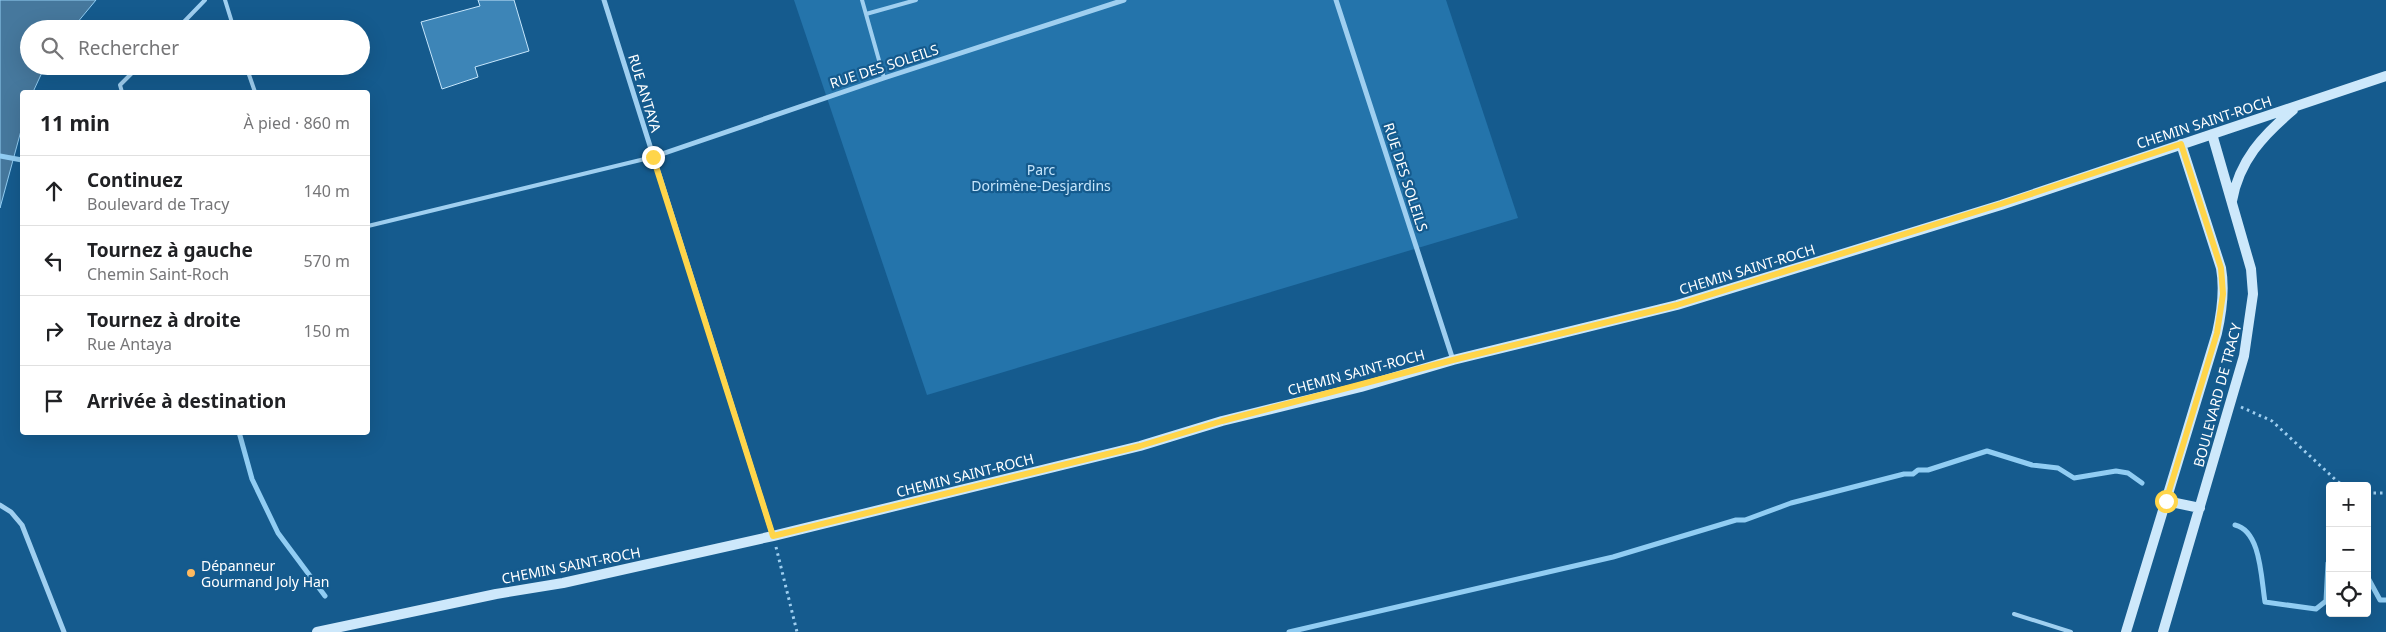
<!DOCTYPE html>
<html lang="fr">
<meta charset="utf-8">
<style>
:root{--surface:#fff;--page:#f6f6f6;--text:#202124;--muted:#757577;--line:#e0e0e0}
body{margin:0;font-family:"Noto Sans",sans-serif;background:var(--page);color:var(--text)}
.controls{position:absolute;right:15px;bottom:15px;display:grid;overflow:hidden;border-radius:5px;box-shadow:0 5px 20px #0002}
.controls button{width:45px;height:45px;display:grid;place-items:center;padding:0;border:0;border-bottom:1px solid var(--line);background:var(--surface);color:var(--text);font:25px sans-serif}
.stop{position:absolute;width:15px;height:15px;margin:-11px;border:4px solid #ffd54a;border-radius:50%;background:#fff}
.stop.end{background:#ffd54a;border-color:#fff;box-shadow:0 1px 5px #0008}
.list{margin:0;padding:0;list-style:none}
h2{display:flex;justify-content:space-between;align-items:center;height:65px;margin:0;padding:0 20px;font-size:21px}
h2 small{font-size:16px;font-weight:400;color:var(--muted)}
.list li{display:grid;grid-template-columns:32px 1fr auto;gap:15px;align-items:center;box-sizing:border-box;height:70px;padding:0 20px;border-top:1px solid var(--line)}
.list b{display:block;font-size:19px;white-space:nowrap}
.list p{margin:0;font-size:16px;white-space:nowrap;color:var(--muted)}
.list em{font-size:16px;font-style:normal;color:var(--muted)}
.icon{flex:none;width:28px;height:28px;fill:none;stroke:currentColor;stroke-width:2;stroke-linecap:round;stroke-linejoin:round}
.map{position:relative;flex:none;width:2386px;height:632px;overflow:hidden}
.search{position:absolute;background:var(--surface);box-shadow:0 5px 20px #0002;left:20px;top:20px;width:350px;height:55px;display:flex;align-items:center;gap:12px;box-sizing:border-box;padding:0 18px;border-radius:28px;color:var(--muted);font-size:19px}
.panel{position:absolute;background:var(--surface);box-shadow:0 5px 20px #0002;left:20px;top:90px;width:350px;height:345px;border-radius:5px}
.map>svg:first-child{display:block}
.green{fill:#2474ab}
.water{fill:#46789d;stroke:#91cdf3}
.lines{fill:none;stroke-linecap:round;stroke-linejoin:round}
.stream{stroke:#91cdf3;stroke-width:5}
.building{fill:#3d85b7;stroke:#c6e6fc}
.path{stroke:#9fcff0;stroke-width:3;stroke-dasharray:2.5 4;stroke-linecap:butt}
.lane{stroke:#9fcff0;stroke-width:4}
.street{stroke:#9fcff0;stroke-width:5}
.secondary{stroke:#cde8fb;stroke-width:10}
.route{stroke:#ffd54a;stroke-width:6}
.poi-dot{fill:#ffba5f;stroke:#155b8e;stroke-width:2}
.labels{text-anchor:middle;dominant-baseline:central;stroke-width:4.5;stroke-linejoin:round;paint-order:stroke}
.street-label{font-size:14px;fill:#fff;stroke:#155b8e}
.park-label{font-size:14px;fill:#c6e6fc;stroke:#155b8e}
.poi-label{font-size:14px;fill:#fff;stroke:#155b8e;text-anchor:start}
</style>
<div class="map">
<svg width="2386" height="632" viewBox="0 0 2386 632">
<rect width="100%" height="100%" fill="#155b8e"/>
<path class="green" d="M 794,0 L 1446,0 L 1518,218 L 927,395 Z"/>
<path class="water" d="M 0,0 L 96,0 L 72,29 L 29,29 L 29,66 L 45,66 L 33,92 L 22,92 L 22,127 L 0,208 Z"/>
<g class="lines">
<path class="stream" d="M 0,156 L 22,160
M 239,432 L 252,479 L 278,533 L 325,596
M 2235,525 C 2261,531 2261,578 2265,602 L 2316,609 L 2326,601 L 2328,563 L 2330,561
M 2367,576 L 2380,600 L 2386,600
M 1289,632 L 1613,557 L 1736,520 L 1745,520 L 1791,503 L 1904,474 L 1913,474 L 1918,470 L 1928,470 L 1987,451 L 2032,465 L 2058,468 L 2074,478 L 2116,471 L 2128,473 L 2142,483"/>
</g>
<path class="building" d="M 478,0 L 514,0 L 529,51 L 475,67 L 478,77 L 442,89 L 421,22 L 480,6 Z"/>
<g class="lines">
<path class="path" d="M 2241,407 L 2272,421 L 2338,482 L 2348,486
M 2367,493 L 2386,493
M 776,547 L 797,632"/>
<path class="lane" d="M 225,0 L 234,29
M 862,0 L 884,78
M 866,14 L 916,0
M 177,29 L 205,0
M 246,66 L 255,92
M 122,92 L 120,85 L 139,66
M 368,226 L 653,157
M 2014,614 L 2071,632"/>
<path class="street" d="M 604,0 L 773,536
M 1336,0 L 1453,360
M 653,157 L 884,78 L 1124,0
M 0,505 L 11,512 L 22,525 L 64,632"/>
<path class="secondary" d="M 2232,201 C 2239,161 2263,135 2293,110
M 2166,501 L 2200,508
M 317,632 L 496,594 L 563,583 L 773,536 L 1140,446 L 1222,421 L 1361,387 L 1453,360 L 1677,305 L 2001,205 L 2386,76
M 2126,632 L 2217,333 C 2222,311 2225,290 2221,268 L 2181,144
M 2163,632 L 2244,356 L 2253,294 L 2251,269 L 2212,134"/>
</g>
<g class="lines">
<path class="route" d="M 653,157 L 773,536 L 1140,446 L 1222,421 L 1453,360 L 1677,305 L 2001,204 L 2181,144 L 2221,268 L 2223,294 L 2217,333 L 2166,501"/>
</g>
<circle class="poi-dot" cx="191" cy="573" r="5"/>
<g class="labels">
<g class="street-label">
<text transform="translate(884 66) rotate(-18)">RUE DES SOLEILS</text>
<text transform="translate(645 93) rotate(73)">RUE ANTAYA</text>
<text transform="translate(2204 122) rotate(-18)">CHEMIN SAINT-ROCH</text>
<text transform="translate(1406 177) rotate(72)">RUE DES SOLEILS</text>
<text transform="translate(1747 269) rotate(-17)">CHEMIN SAINT-ROCH</text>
<text transform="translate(1356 372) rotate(-15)">CHEMIN SAINT-ROCH</text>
<text transform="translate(2217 395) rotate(-75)">BOULEVARD DE TRACY</text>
<text transform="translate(965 475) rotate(-14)">CHEMIN SAINT-ROCH</text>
<text transform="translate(571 565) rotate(-11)">CHEMIN SAINT-ROCH</text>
</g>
<g class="park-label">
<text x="1041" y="169">Parc<tspan x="1041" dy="16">Dorimène-Desjardins</tspan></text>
</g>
<g class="poi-label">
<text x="201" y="565">Dépanneur<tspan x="201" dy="16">Gourmand Joly Han</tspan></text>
</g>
</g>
</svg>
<div class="controls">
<button>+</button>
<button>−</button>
<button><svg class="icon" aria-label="locate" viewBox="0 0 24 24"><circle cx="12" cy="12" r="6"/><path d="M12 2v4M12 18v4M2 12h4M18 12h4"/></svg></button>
</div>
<div class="stop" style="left:2166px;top:501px"></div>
<div class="stop end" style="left:653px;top:157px"></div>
<div class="search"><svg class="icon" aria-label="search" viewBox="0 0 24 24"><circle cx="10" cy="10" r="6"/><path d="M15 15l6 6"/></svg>Rechercher</div>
<section class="panel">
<h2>11 min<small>À pied · 860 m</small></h2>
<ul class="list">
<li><svg class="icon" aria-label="ahead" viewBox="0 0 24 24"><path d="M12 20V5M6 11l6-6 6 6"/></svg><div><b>Continuez</b><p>Boulevard de Tracy</p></div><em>140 m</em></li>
<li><svg class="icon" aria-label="left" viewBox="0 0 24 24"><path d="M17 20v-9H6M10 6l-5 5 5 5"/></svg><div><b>Tournez à gauche</b><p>Chemin Saint-Roch</p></div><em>570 m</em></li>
<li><svg class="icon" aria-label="right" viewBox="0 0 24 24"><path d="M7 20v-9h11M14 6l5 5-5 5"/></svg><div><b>Tournez à droite</b><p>Rue Antaya</p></div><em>150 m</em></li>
<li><svg class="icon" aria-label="arrive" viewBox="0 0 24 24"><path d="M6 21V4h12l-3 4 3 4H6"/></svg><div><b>Arrivée à destination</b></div></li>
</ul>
</section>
</div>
